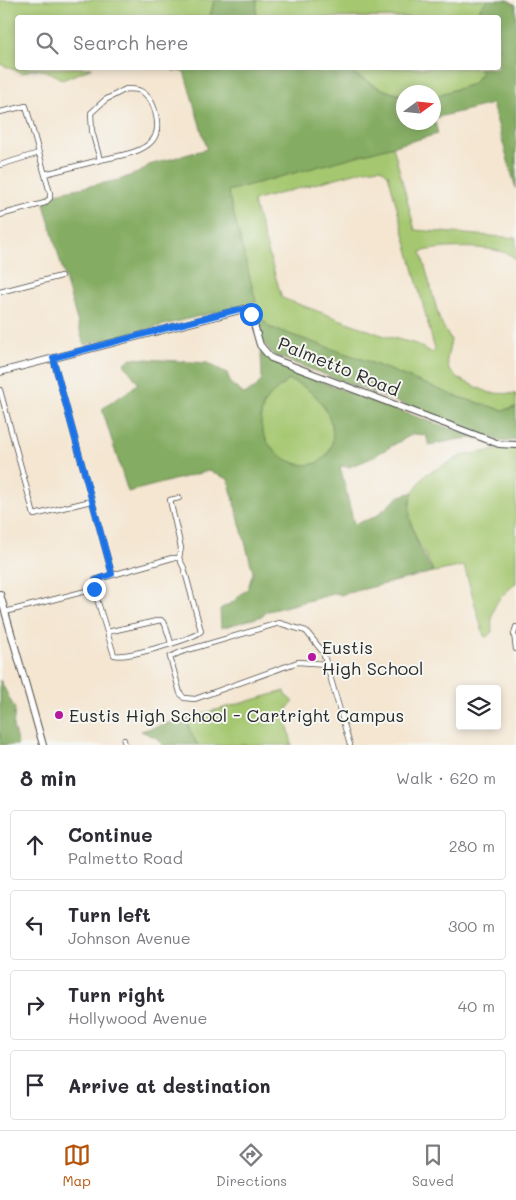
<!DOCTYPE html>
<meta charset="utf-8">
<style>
:root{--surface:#fff;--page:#f2f2f3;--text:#2b2b33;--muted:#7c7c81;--line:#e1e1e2;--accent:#b45309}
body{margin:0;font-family:Mali,sans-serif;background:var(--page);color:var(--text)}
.controls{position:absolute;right:15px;bottom:15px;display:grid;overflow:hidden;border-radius:5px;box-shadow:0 2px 8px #0003}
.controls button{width:45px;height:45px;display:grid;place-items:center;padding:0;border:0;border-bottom:1px solid var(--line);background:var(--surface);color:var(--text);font:25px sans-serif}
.compass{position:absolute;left:396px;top:85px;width:45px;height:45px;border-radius:50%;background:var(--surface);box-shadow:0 2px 8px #0003;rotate:75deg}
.stop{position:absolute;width:15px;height:15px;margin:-11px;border:4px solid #1a73e8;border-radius:50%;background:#fff}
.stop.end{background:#1a73e8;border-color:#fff;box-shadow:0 1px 5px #0008}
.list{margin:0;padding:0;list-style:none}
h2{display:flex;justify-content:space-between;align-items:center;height:65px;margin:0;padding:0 20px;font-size:21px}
h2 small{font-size:16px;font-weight:400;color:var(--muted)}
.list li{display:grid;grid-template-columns:32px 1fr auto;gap:15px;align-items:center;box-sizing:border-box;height:70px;margin:0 10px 10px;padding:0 10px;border:1px solid var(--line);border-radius:5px}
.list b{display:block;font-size:19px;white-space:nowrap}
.list p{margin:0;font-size:16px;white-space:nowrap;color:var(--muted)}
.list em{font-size:16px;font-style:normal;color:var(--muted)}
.icon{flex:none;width:28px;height:28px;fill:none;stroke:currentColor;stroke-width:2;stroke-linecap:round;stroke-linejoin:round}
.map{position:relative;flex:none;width:516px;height:745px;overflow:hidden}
.search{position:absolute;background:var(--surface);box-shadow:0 2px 8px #0003;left:15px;right:15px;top:15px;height:55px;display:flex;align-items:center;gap:12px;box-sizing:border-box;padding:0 18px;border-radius:5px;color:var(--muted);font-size:19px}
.sheet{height:385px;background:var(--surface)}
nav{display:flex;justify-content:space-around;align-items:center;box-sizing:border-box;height:70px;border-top:1px solid var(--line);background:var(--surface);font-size:14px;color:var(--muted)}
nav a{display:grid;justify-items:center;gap:2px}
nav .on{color:var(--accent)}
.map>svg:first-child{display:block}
.green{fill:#a5c770;stroke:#68794e;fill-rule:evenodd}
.forest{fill:#84ac62;stroke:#586c46;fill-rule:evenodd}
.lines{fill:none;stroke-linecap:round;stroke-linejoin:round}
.street-casing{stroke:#494744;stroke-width:6}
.secondary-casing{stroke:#494744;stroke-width:8}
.street{stroke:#fff;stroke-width:4.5}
.secondary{stroke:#fff;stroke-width:6}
.route{stroke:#1a73e8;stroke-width:6}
.poi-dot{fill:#b5179e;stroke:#f6f6f2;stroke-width:2}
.labels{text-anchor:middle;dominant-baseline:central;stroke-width:4;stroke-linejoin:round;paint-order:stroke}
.street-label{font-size:18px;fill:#2b2b2b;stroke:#f6f6f2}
.poi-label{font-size:18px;fill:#2b2b2b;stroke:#f6f6f2;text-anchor:start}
</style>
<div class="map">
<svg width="516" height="745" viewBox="0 0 516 745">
<rect width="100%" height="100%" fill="#f6f6f2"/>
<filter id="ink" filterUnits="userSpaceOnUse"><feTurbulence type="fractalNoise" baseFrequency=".02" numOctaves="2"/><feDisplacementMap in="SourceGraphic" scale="10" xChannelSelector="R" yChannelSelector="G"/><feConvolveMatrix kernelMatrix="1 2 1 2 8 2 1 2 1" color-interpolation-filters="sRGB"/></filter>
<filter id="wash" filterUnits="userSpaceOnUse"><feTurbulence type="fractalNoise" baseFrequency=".0096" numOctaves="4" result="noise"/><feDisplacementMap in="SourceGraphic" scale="20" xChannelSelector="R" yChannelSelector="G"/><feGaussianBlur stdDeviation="1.12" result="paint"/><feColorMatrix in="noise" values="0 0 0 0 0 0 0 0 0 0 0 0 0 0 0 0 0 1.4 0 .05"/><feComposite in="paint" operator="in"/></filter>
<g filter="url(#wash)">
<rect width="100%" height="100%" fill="#f4e6d1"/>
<path class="green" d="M 0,0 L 214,0 L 210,17 L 18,18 L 18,68 L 92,68 L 62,80 C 49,71 38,66 22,73 L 0,64 Z
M 257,0 L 487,0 L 480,8 L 481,17 L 256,18 Z
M 344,68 L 479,68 L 482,72 L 473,84 L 434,96 L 434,92 L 404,92 L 403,95 C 382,92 363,79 344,68 Z
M 393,146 L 415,230 L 516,238 L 516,260 C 507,244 437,246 421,252 L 440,321 L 451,340 L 447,359 L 449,370 L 459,379 L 490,393 L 516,394 L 516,407 L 503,410 L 455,396 L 367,361 L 269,327 L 260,317 L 227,191 ZM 380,168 L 388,174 L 435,350 L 432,353 L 416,344 L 382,335 L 282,298 L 253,201 L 365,170 Z
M 288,380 C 308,386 321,398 329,417 C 333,426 334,438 331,447 C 315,490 245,449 264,405 C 268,395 281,387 288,380 Z
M 507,448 L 516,448 L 516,583 C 497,600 490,605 492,632 L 487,637 L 484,636 L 464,566 L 429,573 L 433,570 L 417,540 L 408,515 L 412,493 L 425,475 L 461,456 Z
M 285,691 L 286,696 L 294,702 L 288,707 L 287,722 L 292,745 L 198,745 L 190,732 L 187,718 Z"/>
<path class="forest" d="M 214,0 L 257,0 L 256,17 L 210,17 Z
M 487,0 L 508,0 L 516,5 L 516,189 L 492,104 L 434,118 L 438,134 L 228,191 L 256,302 L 84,345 L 44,204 L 50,194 L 119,180 L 140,172 L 149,165 L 207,149 L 184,71 L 174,71 L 170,68 L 344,68 C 363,79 382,92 403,95 L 404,122 L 434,122 L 434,96 L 473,84 L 482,72 L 479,68 L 498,68 L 498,18 L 481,17 L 480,8 Z
M 258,311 L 260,317 L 269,327 L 367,361 L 455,396 L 503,410 L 516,407 L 516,439 L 506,442 L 500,441 L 273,355 L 260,337 Z
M 261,351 C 276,371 442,425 477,438 L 461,439 L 429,445 L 426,435 L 413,434 L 367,460 L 349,467 L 340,466 L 354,524 L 375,517 L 400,496 L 414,492 C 401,510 420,555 433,571 L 429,573 L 340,595 L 337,593 L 265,612 L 263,616 L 221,628 L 220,609 L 233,602 L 248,588 L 253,572 L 228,479 L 208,471 L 128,492 L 102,409 C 114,399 127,394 138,383 L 124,364 L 131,358 L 207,363 L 227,373 L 231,384 L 244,394 L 254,389 L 262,380 ZM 288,380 C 308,386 321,398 329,417 C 333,426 334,438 331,447 C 315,489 245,449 264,404 C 268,395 281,387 288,380 Z
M 0,680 L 15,709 L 13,727 L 18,745 L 0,745 Z
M 187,718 L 190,732 L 198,745 L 162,745 L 157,738 L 141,731 Z"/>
</g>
<g filter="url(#ink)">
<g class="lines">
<defs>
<path id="street" d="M 126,89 C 133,89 140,89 145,94 C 156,103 162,130 152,141 C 140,154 117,156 100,160 L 92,131 L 91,113 L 105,100 Z
M 0,112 L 26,106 L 50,193 L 50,198 L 45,203 L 0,215
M 0,165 L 39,153
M 45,174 L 100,160
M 0,292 L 61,276
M 53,358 L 112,574
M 0,390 L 34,515 L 91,501
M 179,558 L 172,558 L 95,580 L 94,589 L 114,655 C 124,659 195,639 201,631 L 184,568 L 179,558 L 181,548 L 170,500 L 179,498
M 5,612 L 94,589
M 516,627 L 514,634 L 516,649
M 107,632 L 161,620 L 165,624 L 171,643
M 326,664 L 298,662 L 195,699 L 184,698 L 180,693 L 170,657 L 181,652 L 279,623 L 306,631 L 323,652 L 350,745
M 124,740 L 125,745"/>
<path id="secondary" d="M 0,372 L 244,309 L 251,314 L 260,345 L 271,358 L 499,444 L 516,445
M 0,594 L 43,745"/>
</defs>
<use href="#street" class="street-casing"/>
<use href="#secondary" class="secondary-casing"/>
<use href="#street" class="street"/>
<use href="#secondary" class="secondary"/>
</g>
</g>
<g class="lines" filter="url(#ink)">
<path class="route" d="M 94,589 L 96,580 L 112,574 L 53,358 L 236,310 L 244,309 L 251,314"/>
</g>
<g class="poi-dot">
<circle cx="312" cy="657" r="5"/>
<circle cx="59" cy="715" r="5"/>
</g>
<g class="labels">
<g class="street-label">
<text transform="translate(339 366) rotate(22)">Palmetto Road</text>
</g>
<g class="poi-label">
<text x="322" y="647">Eustis<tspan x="322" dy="21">High School</tspan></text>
<text x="69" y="715">Eustis High School - Cartright Campus</text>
</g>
</g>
</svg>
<div class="controls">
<button><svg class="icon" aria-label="layers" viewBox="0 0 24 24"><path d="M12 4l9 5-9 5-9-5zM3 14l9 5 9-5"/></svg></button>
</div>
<svg class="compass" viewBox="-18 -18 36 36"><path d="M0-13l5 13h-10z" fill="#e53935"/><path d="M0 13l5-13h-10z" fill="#7c7c81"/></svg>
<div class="stop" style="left:251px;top:314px"></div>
<div class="stop end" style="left:94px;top:589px"></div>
<div class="search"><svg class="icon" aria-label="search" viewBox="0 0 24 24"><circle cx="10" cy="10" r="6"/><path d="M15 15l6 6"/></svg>Search here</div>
</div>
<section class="sheet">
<h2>8 min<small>Walk · 620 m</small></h2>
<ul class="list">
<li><svg class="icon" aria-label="ahead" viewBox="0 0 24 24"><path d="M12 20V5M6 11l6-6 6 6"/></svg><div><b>Continue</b><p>Palmetto Road</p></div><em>280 m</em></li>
<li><svg class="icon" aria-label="left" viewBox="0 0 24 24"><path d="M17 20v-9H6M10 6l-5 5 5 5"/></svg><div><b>Turn left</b><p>Johnson Avenue</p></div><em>300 m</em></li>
<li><svg class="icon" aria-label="right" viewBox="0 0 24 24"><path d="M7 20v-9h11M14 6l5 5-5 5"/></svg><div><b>Turn right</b><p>Hollywood Avenue</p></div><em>40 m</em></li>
<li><svg class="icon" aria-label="arrive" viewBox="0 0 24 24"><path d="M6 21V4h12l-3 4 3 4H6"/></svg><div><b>Arrive at destination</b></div></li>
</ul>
</section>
<nav>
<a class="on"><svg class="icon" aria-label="map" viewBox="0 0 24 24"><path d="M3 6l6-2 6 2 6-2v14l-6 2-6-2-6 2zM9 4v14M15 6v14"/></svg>Map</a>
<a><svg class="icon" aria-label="directions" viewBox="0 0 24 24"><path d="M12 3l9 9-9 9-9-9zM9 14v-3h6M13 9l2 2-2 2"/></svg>Directions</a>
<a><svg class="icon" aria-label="saved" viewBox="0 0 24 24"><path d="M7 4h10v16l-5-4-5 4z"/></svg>Saved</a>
</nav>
